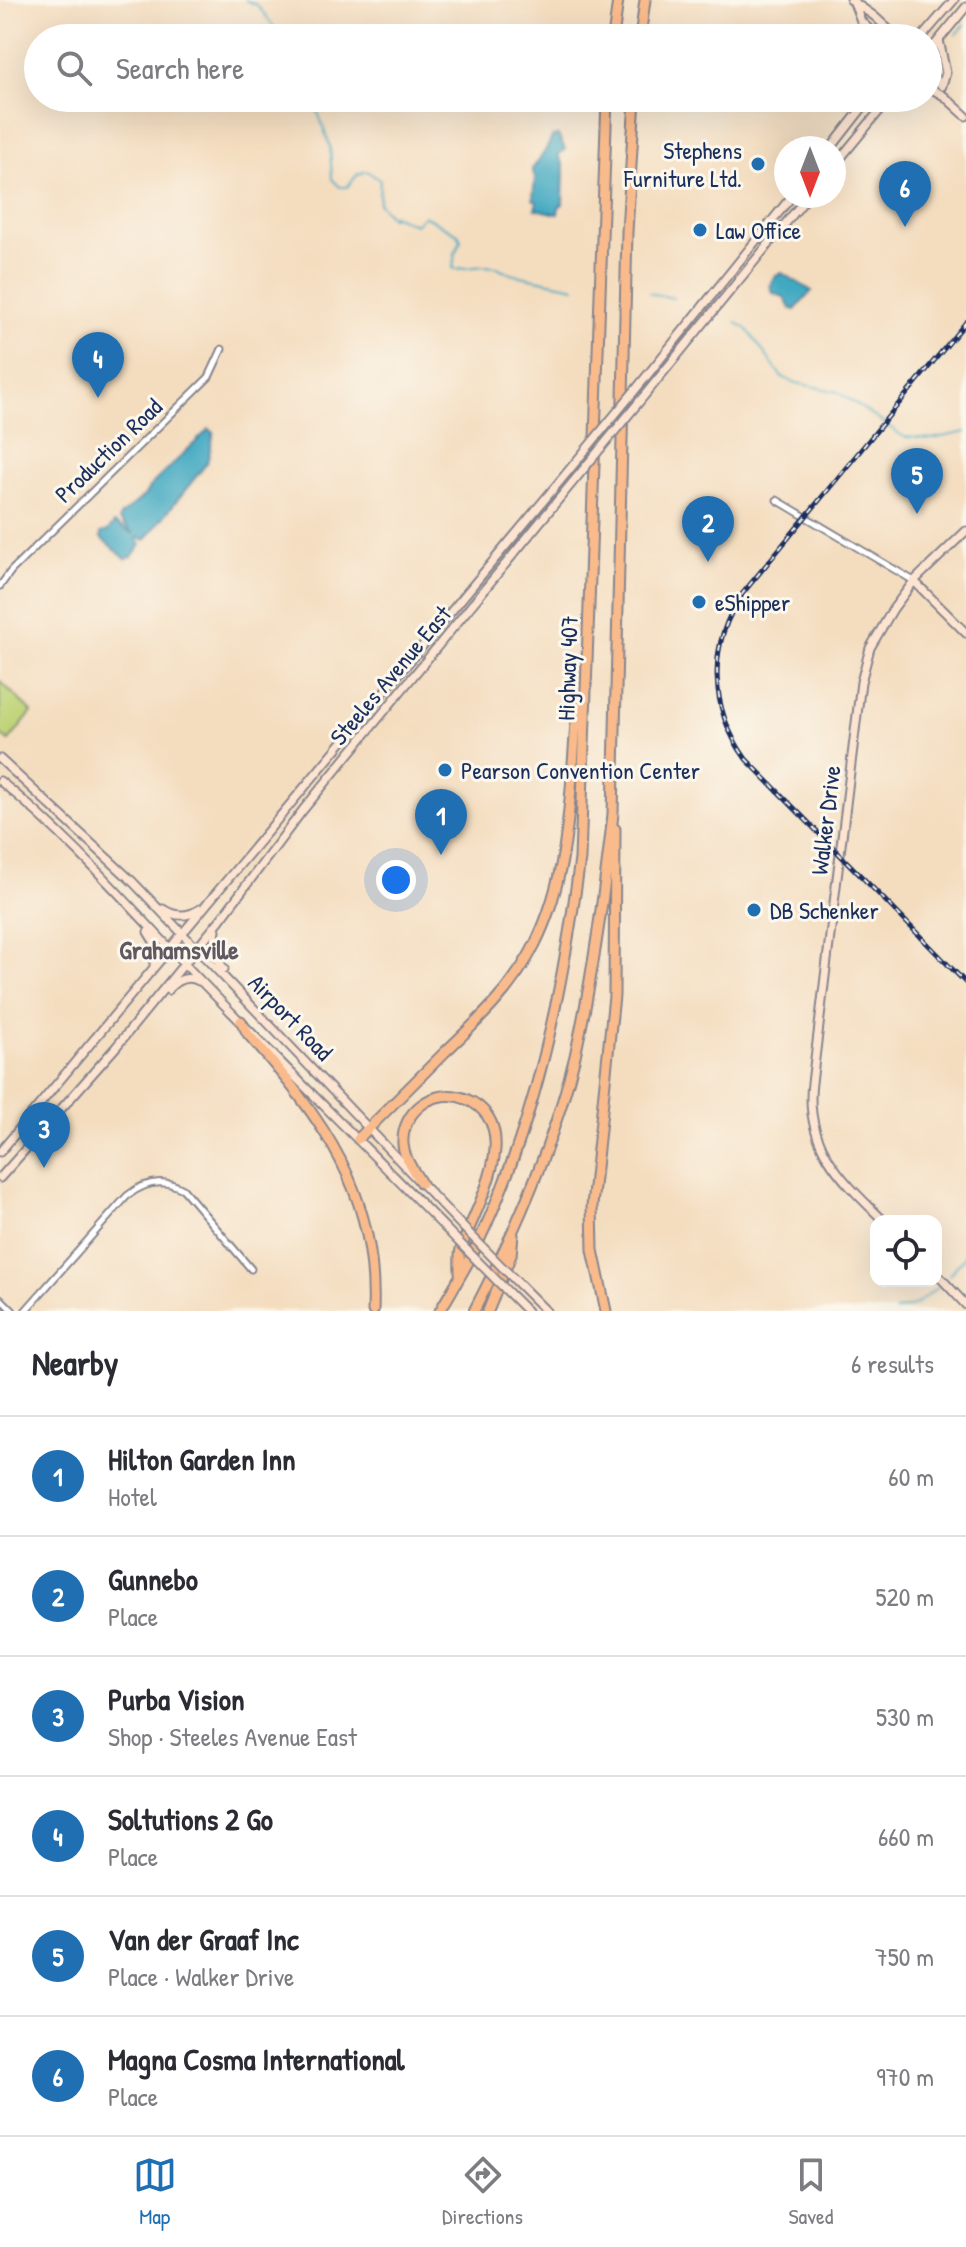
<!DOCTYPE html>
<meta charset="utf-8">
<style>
:root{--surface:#fff;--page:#f7f7f7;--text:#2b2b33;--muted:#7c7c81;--line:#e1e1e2;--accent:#1f6fb2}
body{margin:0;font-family:"Patrick Hand",sans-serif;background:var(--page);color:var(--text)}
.controls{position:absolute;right:24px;bottom:24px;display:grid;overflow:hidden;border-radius:16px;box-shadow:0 8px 32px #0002}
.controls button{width:72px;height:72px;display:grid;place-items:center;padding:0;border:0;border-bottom:2px solid var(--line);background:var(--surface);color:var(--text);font:40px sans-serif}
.compass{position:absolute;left:774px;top:136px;width:72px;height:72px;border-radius:50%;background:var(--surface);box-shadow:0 8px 32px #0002;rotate:180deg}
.you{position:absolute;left:396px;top:880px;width:28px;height:28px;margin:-20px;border:6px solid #fff;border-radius:50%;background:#1a73e8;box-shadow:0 0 0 12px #1a73e833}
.badge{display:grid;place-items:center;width:52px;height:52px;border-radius:50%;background:var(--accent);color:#fff;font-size:26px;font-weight:700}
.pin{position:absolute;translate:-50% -66px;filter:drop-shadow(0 2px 4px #0008)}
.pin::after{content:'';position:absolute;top:42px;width:28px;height:24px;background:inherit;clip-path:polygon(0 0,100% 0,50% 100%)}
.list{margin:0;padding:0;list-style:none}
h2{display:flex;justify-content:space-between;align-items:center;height:104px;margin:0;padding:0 32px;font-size:34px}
h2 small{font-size:26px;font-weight:400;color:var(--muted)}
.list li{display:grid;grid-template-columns:52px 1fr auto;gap:24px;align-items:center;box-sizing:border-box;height:120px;padding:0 32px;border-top:2px solid var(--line)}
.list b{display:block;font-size:30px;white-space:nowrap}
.list p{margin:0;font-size:26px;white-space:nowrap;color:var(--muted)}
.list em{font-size:26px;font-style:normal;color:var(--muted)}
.icon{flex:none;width:44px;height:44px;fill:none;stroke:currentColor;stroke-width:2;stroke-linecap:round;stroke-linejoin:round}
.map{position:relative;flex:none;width:966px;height:1311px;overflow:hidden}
.search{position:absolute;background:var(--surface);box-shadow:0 8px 32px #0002;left:24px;right:24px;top:24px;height:88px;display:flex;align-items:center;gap:20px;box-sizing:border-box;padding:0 28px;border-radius:44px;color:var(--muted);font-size:30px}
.sheet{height:824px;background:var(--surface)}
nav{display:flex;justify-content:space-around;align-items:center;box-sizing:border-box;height:112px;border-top:2px solid var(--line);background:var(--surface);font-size:22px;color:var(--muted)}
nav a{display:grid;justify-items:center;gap:4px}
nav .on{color:var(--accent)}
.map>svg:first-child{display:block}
.green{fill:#bed376;stroke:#6c816a;stroke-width:2}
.water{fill:#41a8c1;stroke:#2e6c90;stroke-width:2}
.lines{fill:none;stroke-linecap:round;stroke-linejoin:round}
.stream{stroke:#41a8c1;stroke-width:2}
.street-casing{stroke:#88868e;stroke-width:9}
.secondary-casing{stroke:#88868e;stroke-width:11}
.highway-casing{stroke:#88868e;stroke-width:13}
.street{stroke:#fff;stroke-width:5}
.secondary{stroke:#fde4d1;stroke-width:7}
.highway{stroke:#fabb8c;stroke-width:9}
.rail-casing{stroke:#1b2f5e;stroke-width:5}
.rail{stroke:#fbf7ec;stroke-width:2;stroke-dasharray:6;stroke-linecap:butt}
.secondary-bridge-casing{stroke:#88868e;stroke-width:11;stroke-linecap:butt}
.secondary-bridge{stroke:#fde4d1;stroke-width:7}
.poi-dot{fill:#1f6fb2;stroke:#fbf7ec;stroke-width:3}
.labels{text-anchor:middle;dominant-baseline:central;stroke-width:6;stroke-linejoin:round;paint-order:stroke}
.poi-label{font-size:24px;fill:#1b2f5e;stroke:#fbf7ec;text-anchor:start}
.street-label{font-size:24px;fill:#1b2f5e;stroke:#fbf7ec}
.neighbourhood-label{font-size:26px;font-weight:bold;fill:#605962;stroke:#fbf7ec}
</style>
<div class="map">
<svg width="966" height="1311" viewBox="0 0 966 1311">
<rect width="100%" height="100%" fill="#fbf7ec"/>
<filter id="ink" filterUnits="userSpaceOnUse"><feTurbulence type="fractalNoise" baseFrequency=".0125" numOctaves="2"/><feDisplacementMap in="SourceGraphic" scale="16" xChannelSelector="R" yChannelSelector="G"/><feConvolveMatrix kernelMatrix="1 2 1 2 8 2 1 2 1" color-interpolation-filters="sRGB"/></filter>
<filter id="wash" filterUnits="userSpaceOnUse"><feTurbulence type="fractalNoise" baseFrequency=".006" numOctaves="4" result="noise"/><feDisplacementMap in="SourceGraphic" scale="32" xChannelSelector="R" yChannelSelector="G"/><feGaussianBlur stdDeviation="1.8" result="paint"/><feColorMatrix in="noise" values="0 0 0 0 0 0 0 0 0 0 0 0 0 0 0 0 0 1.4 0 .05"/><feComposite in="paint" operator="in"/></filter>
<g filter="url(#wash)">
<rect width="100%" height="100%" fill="#f4ddbf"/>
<path class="green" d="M 0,681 L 32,712 L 9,741 L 0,735 Z"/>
<path class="water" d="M 558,135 L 565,149 L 558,155 L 564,167 L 563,204 L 559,207 L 558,214 L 535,209 L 537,202 L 533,199 L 535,178 L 532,169 C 540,159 547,150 552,137 Z
M 782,273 L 812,291 L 795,310 L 790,308 L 784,297 L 773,293 L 770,285 L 776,276 Z
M 209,429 L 214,433 L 207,463 L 145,540 L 139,537 L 137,539 L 141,545 L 132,556 L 126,559 L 101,538 L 101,533 L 108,531 L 114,523 L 134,534 L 119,520 L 120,516 L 145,495 L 150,486 Z"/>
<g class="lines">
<path class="stream" d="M 245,0 L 257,5 L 283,38
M 956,35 L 965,24
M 313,98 L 330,146 L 332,179 L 340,187 L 347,187 L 358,174 L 367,171 L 380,180 L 379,204 L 392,218 L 392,215 L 415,224 L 424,216 L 458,234 L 461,240 L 455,253 L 453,268 L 456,269 L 484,266 L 497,267 L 511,274 L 575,287
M 649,293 L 673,298
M 736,322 L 747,329 L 781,376 L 792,382 L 838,392 L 904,437 L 932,439 L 966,432
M 949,1275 L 966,1255
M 895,1311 L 915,1305 L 938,1287"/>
</g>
</g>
<g filter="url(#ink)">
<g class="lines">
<defs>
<path id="street" d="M 777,500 L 914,581
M 0,586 L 11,571 L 209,377 L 222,349
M 0,1298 L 13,1311
M 0,1309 L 2,1311
M 25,1311 L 127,1196 C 144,1182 163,1178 183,1189 L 251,1269"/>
<path id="secondary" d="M 851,0 L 874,16 L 898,38
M 854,3 L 861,21 L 878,38
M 921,38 L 954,0
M 939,40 L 946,73 L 942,85
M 928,53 L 966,7
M 928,70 L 942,86
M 928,87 L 944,96 L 966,116
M 831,148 L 870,98
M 834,166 L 890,98
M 641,383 L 792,196
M 639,402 L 808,196
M 914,581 L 966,633
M 0,759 L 132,881 L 461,1225
M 0,781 C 71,838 131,908 194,974 C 280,1063 369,1150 455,1238
M 163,909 C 175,917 188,917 200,909
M 216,930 L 213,952 L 224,969
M 148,932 L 156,945 L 154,965
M 168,990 C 176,980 187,975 199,981
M 0,1152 L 560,481
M 0,1178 L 116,1047 L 220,920 L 303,810 L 558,500
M 884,1221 C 843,1181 804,1146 812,1083 L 861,682 L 870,648 L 893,609 L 914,581 L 966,531
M 936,1273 L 966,1305
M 514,1279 L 546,1311
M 508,1292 L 527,1311"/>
<path id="highway" d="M 613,38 L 618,0
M 640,38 L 645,0
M 241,1021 L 248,1034 C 323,1119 378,1193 373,1311
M 358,1139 C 387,1110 416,1081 445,1052 C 479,1020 514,987 535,944 C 569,876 570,797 576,723 L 582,703
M 421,1183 C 414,1171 404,1159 403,1144 C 401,1111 435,1086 466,1099 C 528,1126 474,1209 461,1249 C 459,1256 460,1265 460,1273
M 440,1311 C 452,1290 465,1269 476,1247 C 536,1124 562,994 580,859 L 607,98
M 474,1311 C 515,1232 554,1142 575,1056 C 593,977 604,895 613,814 L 627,232 L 635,98
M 488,1311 L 511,1255 L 513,1235
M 606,1311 L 593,1250 L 592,1206 L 614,996 L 615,829"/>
</defs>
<use href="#street" class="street-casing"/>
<use href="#secondary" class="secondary-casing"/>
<use href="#highway" class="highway-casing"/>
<use href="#street" class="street"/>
<use href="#secondary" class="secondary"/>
<use href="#highway" class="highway"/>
<defs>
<path id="rail" d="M 966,322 L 743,593 C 707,645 709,708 746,759 L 966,983"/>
</defs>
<use href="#rail" class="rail-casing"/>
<use href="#rail" class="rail"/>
<defs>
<path id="secondary-bridge" d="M 560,481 L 641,383
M 558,500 L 639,402
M 461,1225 L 514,1279
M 455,1238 L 508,1292"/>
</defs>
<use href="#secondary-bridge" class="secondary-bridge-casing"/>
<use href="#secondary-bridge" class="secondary-bridge"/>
</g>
</g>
<g class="poi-dot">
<circle cx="758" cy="164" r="8"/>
<circle cx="700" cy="230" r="8"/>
<circle cx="699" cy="602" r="8"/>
<circle cx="445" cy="770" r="8"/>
<circle cx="754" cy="910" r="8"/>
</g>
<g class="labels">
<g class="poi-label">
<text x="742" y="150" text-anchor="end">Stephens<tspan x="742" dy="28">Furniture Ltd.</tspan></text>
<text x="716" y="230">Law Office</text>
<text x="715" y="602">eShipper</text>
<text x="461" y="770">Pearson Convention Center</text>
<text x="770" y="910">DB Schenker</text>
</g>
<g class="street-label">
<text transform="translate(108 450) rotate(-44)">Production Road</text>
<text transform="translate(567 668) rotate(-88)">Highway 407</text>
<text transform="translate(390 675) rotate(-50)">Steeles Avenue East</text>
<text transform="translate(825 820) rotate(-83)">Walker Drive</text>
<text transform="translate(291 1017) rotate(46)">Airport Road</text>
</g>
<g class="neighbourhood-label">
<text x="179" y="949">Grahamsville</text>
</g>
</g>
</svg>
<div class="controls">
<button><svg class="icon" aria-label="locate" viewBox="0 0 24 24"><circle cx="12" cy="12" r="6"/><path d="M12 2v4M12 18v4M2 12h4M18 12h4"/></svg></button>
</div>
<svg class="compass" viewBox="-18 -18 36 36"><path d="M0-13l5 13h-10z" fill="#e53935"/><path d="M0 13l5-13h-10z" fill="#7c7c81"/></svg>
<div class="you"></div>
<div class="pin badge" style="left:441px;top:855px">1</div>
<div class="pin badge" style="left:708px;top:562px">2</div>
<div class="pin badge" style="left:44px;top:1168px">3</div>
<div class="pin badge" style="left:98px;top:398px">4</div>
<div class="pin badge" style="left:917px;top:514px">5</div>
<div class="pin badge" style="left:905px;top:227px">6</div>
<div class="search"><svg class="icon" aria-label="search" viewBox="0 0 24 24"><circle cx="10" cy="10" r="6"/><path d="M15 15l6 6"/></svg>Search here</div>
</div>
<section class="sheet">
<h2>Nearby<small>6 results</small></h2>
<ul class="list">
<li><span class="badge">1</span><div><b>Hilton Garden Inn</b><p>Hotel</p></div><em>60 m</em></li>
<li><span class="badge">2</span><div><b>Gunnebo</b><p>Place</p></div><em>520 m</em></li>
<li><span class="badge">3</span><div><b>Purba Vision</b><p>Shop · Steeles Avenue East</p></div><em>530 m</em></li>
<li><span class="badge">4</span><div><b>Soltutions 2 Go</b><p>Place</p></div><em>660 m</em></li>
<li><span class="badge">5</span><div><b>Van der Graaf Inc</b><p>Place · Walker Drive</p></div><em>750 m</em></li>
<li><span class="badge">6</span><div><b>Magna Cosma International</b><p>Place</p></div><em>970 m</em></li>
</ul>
</section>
<nav>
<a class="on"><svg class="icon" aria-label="map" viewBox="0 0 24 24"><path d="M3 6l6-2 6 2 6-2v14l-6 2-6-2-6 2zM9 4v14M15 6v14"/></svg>Map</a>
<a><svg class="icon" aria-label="directions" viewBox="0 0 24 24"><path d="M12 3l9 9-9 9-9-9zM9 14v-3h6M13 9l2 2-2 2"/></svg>Directions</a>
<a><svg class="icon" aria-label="saved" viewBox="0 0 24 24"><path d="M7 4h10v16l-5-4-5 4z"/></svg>Saved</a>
</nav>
